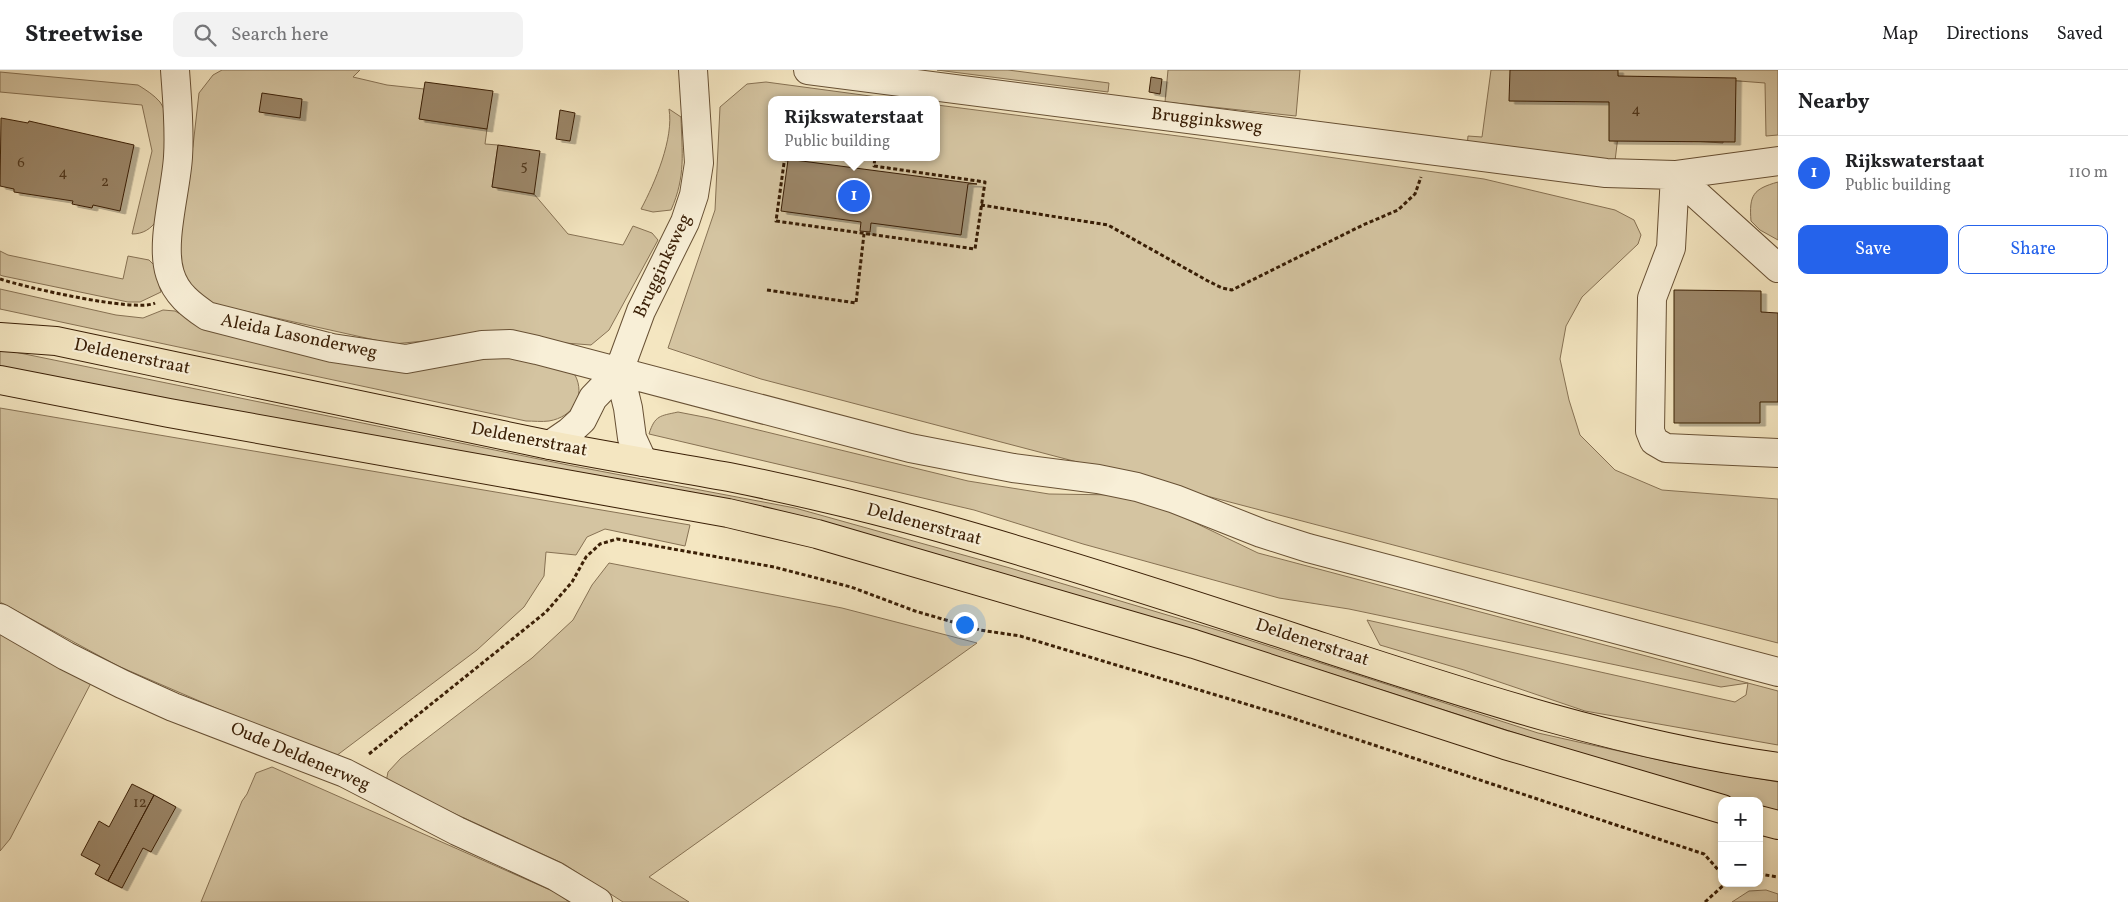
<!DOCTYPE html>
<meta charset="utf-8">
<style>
:root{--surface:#fff;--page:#f2f2f2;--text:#202124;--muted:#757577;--line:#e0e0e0;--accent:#2563eb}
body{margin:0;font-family:Vollkorn,serif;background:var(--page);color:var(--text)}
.controls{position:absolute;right:15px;bottom:15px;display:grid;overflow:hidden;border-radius:10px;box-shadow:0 2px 8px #0003}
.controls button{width:45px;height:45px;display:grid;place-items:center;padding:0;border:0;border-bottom:1px solid var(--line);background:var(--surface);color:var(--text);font:25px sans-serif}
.you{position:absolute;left:964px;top:554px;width:18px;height:18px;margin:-12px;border:4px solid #fff;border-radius:50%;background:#1a73e8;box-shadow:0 0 0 8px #1a73e833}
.badge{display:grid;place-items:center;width:32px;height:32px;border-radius:50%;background:var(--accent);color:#fff;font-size:16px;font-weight:700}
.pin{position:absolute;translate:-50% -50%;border:2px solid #fff;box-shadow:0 1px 5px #0006}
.popup{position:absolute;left:768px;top:26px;width:172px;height:65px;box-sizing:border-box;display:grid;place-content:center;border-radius:10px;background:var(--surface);filter:drop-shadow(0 1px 4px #0005);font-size:16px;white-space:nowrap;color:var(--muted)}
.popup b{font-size:19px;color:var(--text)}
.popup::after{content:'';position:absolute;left:50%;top:100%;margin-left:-10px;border:10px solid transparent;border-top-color:var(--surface)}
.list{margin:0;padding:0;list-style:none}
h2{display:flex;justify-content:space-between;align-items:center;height:65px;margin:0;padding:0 20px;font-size:21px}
h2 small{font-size:16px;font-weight:400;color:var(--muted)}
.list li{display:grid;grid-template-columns:32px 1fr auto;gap:15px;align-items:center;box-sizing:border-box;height:75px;padding:0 20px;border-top:1px solid var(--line)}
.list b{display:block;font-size:19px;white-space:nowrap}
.list p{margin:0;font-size:16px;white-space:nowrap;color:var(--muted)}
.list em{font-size:16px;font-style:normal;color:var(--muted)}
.actions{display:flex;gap:10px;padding:15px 20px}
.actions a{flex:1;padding:11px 0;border:1px solid var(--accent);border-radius:10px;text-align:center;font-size:18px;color:var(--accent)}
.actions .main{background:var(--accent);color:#fff}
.icon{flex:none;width:28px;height:28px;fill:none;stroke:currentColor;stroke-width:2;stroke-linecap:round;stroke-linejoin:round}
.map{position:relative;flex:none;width:1778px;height:832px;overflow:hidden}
header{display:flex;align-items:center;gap:30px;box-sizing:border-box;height:70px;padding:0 25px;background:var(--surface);border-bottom:1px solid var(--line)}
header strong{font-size:24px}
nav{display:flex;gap:28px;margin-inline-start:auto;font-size:18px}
.search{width:350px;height:45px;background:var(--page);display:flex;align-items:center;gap:12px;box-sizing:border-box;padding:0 18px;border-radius:10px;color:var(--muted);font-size:19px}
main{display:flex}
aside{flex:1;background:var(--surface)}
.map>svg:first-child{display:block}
.green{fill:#d4c4a1;stroke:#877254}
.building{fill:#9b8667;stroke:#3a1f06;filter:url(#shadow)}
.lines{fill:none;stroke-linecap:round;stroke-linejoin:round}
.minor-casing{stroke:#685135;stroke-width:30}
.major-casing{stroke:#3a1f06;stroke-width:30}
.path{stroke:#3a1f06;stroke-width:3;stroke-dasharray:4 2.5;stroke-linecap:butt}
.minor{stroke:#f8efd7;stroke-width:28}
.major{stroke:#f4e6c1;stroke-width:28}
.labels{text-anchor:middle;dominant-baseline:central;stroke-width:4.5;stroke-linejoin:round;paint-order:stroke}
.number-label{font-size:15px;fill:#52391e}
.street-label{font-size:18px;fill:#3a1f06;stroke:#f8efd7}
</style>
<header>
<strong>Streetwise</strong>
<div class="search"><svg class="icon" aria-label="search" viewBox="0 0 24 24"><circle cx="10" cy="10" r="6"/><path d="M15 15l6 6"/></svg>Search here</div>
<nav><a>Map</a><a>Directions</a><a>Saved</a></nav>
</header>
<main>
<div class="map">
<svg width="1778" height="832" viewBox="0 0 1778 832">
<defs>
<filter id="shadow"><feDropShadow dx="5.5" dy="3" stdDeviation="0" flood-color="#0004"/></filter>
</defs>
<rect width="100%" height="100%" fill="#f4e6c1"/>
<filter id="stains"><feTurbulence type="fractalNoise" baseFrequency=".004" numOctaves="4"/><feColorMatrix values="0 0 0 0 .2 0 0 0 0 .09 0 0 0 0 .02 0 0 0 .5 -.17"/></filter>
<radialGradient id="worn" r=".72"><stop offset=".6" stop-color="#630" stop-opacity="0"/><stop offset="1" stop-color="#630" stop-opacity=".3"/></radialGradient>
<path class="green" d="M 222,0 L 360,0 L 353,7 L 387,15 L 424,19 L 420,49 L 487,59 L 485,74 L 498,75 L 492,117 L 534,124 L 568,164 L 623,175 L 633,156 L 652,163 L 658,170 L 609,260 L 591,275 L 565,273 L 518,262 L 393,274 L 213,234 L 189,219 L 176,198 L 174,166 L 193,76 L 199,23 L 213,5 Z
M 937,0 L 1008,0 L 1109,13 L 1108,22 Z
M 1168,0 L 1300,0 L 1296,46 L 1165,32 Z
M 1491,0 L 1778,0 L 1778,65 L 1766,66 L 1765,13 L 1726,10 L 1723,73 L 1618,66 L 1615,91 L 1467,77 L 1468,66 L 1482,67 Z
M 0,2 L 138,15 C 146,20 154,25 160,32 C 178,56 161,120 157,150 C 151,159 143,164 132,164 L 152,81 L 142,35 L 0,22 Z
M 766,12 L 900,30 L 772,30 L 772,87 L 936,87 L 937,35 L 1186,67 L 1484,109 L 1615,140 L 1634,150 L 1641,165 L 1638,174 L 1582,227 L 1566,256 L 1560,289 L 1569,330 L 1580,365 L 1615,400 L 1662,420 L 1778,429 L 1778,573 L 1462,493 L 761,309 L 668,278 L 715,140 L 720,37 L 747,14 Z
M 669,39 L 681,47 C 682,83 686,106 671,140 L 653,142 L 641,139 C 655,113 674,68 669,39 Z
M 1778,112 L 1778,170 L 1760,160 L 1751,151 C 1749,125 1753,119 1778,112 Z
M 0,181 L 8,185 L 123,209 L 128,186 L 149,190 L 154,195 L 161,222 L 140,232 L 128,232 L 3,206 L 0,205 Z
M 0,219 L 116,245 L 143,248 L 163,240 L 175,241 L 206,258 L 502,286 L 563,299 L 575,305 C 586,326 573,347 549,351 C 542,352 533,351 526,351 L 0,239 Z
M 0,279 L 568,395 L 795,438 L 1010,498 L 1224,562 L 1538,663 L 1668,692 L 1778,712 L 1778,741 L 1759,736 L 1759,731 L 1741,731 L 1627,699 L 1267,583 L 1030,513 L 0,299 Z
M 0,338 L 690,455 L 685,476 L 605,459 L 587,467 L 576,485 L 546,482 L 544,506 L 524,537 L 477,580 L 336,686 L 283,667 L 118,596 L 0,532 Z
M 678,342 L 709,348 L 968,411 L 1049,424 L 1120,425 L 1160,436 L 1258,483 L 1778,621 L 1778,675 L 1585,641 L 1464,600 L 1380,575 L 1367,550 L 1735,632 L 1746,625 L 1748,613 L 1721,617 L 1349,539 L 1279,528 L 1083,474 L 974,440 L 649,364 C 655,345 660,346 678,342 Z
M 609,493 L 842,538 L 977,573 L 649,807 L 689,832 L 623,832 L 564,794 L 386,712 L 388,702 L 401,688 L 532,588 L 573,550 L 592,515 Z
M 0,562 L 91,613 L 10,769 L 0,781 Z
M 272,697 L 557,823 L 569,832 L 201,832 L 242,731 L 247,724 L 256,703 Z
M 1766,820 L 1778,824 L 1778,832 L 1732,832 L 1749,821 Z"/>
<path class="building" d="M 1510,0 L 1618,0 L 1618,6 L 1736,8 L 1735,72 L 1609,71 L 1609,32 L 1509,31 Z
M 1151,7 L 1162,9 L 1160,24 L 1149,22 Z
M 425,12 L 493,21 L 487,59 L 419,49 Z
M 262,23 L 302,29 L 300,48 L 259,42 Z
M 560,40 L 575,43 L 570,71 L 556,69 Z
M 1,48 L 28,53 L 29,51 L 134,75 L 120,141 L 93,135 L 92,138 L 72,134 L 73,131 L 14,122 L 14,119 L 0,116 Z
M 498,75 L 540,81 L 534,124 L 492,117 Z
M 779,88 L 977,114 L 968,114 L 961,165 L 871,153 L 870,162 L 860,161 L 861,152 L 781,141 L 788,90 Z
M 1674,220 L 1761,221 L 1761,242 L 1778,243 L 1778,332 L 1760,332 L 1760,353 L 1674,353 Z
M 132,714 L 154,725 L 108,811 L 95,804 L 100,795 L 81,785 L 99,751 L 109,757 Z
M 154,725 L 176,737 L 151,782 L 143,778 L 122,818 L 108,811 Z"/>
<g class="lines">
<defs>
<path id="minor" d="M 175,0 C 177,29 180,58 178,87 C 176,121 160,173 170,204 C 176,224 191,235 207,246 L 332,278 L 406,289 L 482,275 L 510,274 L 537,280 L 910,378 L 1013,398 L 1098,409 L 1137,417 L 1175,429 L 1261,463 L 1308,478 L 1778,602
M 808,0 L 1606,103 L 1675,105 L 1778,91
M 1675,105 L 1671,178 L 1652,228 L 1650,361 L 1654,371 L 1666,378 L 1778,383
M 1675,105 L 1778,198
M 619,301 L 628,338 L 632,368 L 643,392
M 550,375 L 569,362 L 582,350 L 593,328 L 619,301 L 641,241 L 685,152 L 694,125 L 699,93 L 693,0
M 0,548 L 66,586 L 122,614 L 173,637 L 345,703 L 457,761 L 555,806 L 598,832"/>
<path id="major" d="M 0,267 L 56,271 C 219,305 382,341 545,374 C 606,386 668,396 729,407 C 798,421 870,438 938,457 C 1061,492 1183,531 1304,571 C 1460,622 1615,674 1778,697
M 0,310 L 169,343 L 728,443 L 817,464 L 1194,574 L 1505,675 L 1722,739
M 1759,750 L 1778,755"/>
</defs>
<use href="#minor" class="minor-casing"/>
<use href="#major" class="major-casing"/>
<path class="path" d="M 784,93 L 776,151 L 975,179 L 985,112 L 874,96 L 875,87
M 981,135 L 1108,155 L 1208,211 L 1222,218 L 1232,220 L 1363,155 L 1398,140 L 1415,124 L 1421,107
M 0,209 C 24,217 136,243 155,233
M 767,220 L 856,233 L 864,164
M 369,684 L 546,542 L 572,512 L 586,487 L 600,474 L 617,469 L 774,497 L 851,517 L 915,541 L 980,560 L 1020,566 L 1289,647 L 1704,784 L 1722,804
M 1759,804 L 1778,807
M 1705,832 L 1726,813"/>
<use href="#minor" class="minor"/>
<use href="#major" class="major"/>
</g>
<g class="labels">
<g class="number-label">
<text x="1636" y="40">4</text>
<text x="21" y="93">6</text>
<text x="524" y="96">5</text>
<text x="63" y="103">4</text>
<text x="105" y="112">2</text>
<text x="140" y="733">12</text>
</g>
<g class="street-label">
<text transform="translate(1207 51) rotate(7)">Brugginksweg</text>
<text transform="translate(663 196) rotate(-65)">Brugginksweg</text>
<text transform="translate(299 267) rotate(12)">Aleida Lasonderweg</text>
<text transform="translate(132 287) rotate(12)">Deldenerstraat</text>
<text transform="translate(529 370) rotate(11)">Deldenerstraat</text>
<text transform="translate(924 455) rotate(15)">Deldenerstraat</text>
<text transform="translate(1312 573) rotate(18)">Deldenerstraat</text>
<text transform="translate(300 687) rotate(23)">Oude Deldenerweg</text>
</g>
</g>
<rect width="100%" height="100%" filter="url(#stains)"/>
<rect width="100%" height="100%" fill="url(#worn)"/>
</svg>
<div class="controls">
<button>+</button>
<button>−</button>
</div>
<div class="you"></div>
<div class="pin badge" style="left:854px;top:126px">1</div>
<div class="popup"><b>Rijkswaterstaat</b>Public building</div>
</div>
<aside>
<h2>Nearby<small></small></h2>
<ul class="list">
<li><span class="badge">1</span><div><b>Rijkswaterstaat</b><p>Public building</p></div><em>110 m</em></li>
</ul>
<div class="actions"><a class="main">Save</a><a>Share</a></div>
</aside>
</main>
